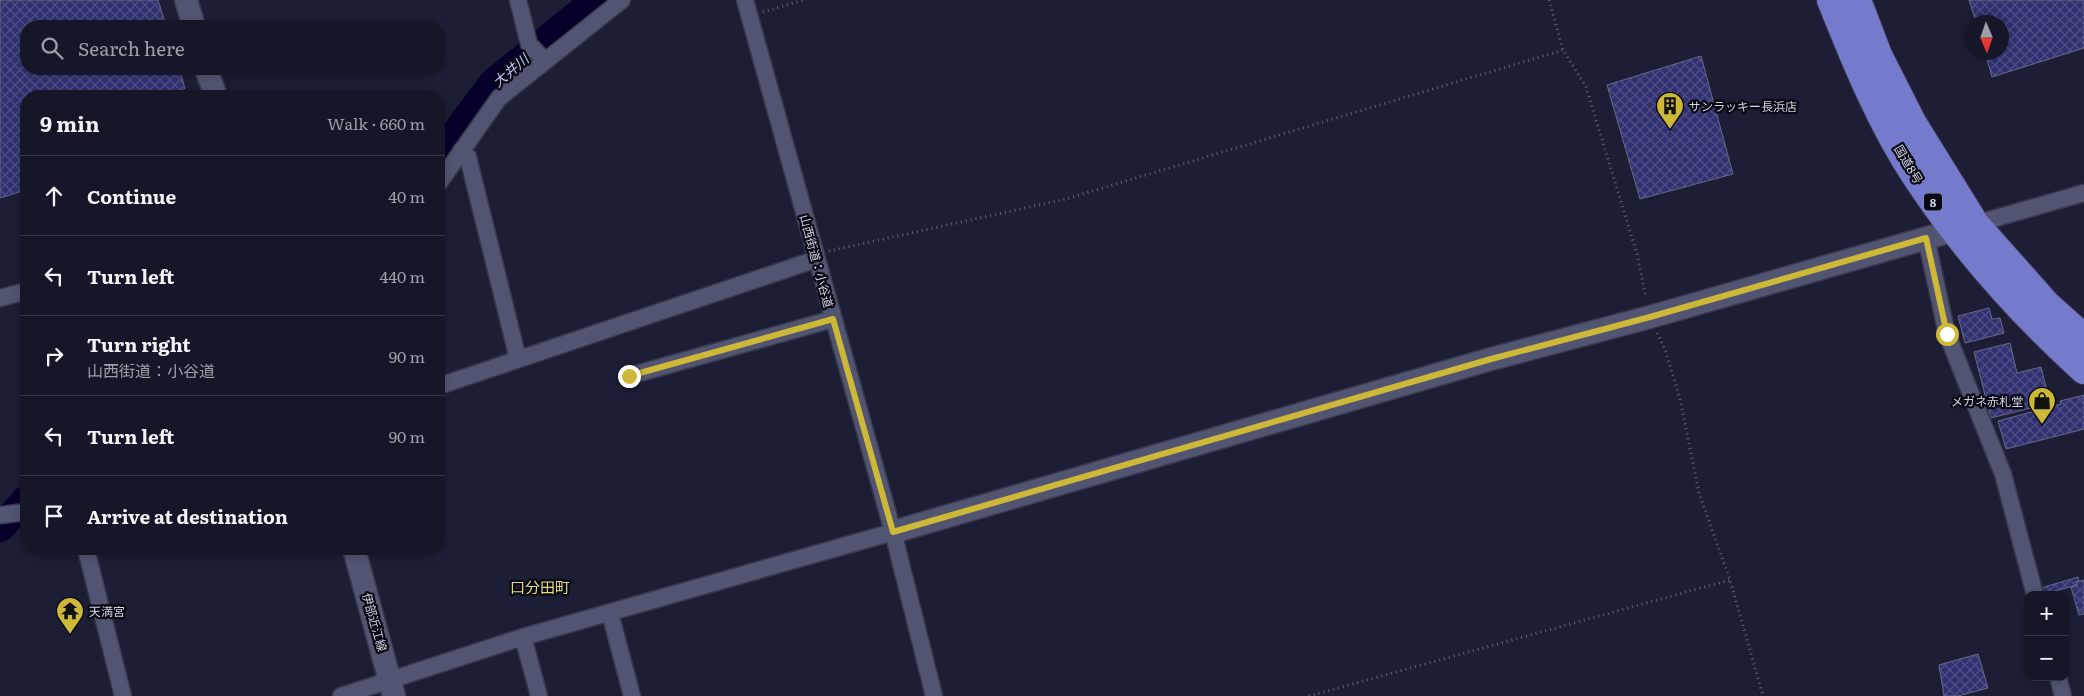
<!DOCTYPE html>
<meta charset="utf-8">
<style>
:root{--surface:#151628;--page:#1e1f30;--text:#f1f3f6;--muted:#9d9fa8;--line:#343545}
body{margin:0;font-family:Literata,"Noto Sans JP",serif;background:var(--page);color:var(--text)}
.controls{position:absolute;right:15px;bottom:15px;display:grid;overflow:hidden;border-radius:10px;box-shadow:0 2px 8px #0003}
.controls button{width:45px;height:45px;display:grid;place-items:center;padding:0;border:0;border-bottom:1px solid var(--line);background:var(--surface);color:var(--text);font:25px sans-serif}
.compass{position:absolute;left:1964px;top:15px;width:45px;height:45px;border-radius:50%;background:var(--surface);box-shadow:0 2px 8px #0003;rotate:178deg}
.stop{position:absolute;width:15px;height:15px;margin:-11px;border:4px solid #ceb838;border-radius:50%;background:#fff}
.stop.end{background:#ceb838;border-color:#fff;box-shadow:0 1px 5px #0008}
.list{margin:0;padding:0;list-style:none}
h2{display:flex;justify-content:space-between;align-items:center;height:65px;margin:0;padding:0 20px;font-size:21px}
h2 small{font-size:16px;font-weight:400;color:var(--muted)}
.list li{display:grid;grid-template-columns:32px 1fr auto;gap:15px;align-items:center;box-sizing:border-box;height:80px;padding:0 20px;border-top:1px solid var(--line)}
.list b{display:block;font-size:19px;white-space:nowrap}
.list p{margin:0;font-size:16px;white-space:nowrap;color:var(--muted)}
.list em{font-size:16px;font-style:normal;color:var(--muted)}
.icon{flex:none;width:28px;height:28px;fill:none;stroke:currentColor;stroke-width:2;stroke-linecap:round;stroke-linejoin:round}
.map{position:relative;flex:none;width:2084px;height:696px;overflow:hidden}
.search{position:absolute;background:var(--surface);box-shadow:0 2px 8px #0003;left:20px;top:20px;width:425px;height:55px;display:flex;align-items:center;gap:12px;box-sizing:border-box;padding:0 18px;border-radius:20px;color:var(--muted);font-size:19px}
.panel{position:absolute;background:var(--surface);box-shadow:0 2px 8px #0003;left:20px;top:90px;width:425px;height:465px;border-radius:20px}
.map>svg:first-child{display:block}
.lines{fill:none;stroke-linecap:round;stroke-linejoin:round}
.river{stroke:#07002b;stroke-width:29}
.building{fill:url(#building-cross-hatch);stroke:#666a86}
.street-casing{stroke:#38384c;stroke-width:19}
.secondary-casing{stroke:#38384c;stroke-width:25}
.highway-casing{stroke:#38384c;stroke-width:30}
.path{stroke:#606277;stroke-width:3;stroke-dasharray:1 4;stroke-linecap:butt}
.street{stroke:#525571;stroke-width:16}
.secondary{stroke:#525571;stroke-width:22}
.highway{stroke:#767acc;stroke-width:28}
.route{stroke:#ceb838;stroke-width:6}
.labels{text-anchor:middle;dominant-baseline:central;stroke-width:4.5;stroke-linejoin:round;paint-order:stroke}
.shield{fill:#080913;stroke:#9597a5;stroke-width:1}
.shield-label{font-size:11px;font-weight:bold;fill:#d2d4e4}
.poi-label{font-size:12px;fill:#d2d4e4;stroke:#080913;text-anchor:start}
.street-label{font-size:12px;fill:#d2d4e4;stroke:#080913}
.water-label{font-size:14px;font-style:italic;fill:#bec4ff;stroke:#080913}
.quarter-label{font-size:15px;fill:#e6d98a;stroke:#080913}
</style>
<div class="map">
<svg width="2084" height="696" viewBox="0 0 2084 696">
<defs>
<pattern id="building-cross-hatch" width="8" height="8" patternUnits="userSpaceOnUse" patternTransform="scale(1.25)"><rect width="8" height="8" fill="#313171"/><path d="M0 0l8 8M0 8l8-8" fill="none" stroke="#4e4e85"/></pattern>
</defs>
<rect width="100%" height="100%" fill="#1c1e36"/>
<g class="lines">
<path class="river" d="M 439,155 L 494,82 L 596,0
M 0,528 L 26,500"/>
</g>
<path class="building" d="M 0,0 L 158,0 L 166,26 L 26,26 L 26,69 L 179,69 L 185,88 L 177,96 L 26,96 L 26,190 L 0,198 Z
M 1969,0 L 2084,0 L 2084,48 L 1992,77 L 1985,52 L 2002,52 L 2002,22 L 1976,22 Z
M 1701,56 L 1733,174 L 1640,199 L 1607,85 Z
M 1989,308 L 1992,319 L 2000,318 L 2004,333 L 1965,343 L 1958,316 Z
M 2010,343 L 2017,373 L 2041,367 L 2050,403 L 1991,418 L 1974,352 Z
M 2084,395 L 2084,429 L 2006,449 L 1998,421 L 2061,404 L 2060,401 Z
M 2078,577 L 2079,581 L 2076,582 L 2077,585 L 2055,591 L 2056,594 L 2053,595 L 2043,595 L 2041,588 Z
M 2084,580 L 2084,614 L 2079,615 L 2071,587 L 2077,585 L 2076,582 Z
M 1978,654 L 1988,688 L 1958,696 L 1944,696 L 1939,665 Z"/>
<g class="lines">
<defs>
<path id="street" d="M 518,0 L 529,44 L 544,60
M 745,0 L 893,532 L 934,696
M 461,151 L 468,157 L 518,359
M 439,183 L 499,98 L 622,0
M 1975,224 L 2084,193
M 1926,238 L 1947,334 L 2003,474 L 2035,595
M 0,298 L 26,291
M 629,376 L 833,319
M 439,386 L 817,259
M 0,515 L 26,512
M 86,549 L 123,696
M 610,613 L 632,696
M 523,637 L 539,696
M 2058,677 L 2063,696
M 341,696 L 523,637 L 893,532"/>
<path id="secondary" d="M 186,0 L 194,26
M 206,69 L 216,96
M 893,532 L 1491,359 L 1650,317 L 1969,226
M 354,549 L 394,696"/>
<path id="highway" d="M 1831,0 C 1855,60 1881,124 1917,178 C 1964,249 2021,313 2084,370
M 1857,0 L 1878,55 L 1913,124 L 1975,224 L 2047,305 L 2084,338"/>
</defs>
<use href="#street" class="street-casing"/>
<use href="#secondary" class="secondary-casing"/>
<use href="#highway" class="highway-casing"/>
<path class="path" d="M 1549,0 L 1563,50 L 1586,87 L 1637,254 L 1646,298
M 763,12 L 803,0
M 829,251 L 1066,199 L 1563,50
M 1657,333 L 1665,349 L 1680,399 L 1699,493 L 1730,580 L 1763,696
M 1309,696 L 1730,580"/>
<use href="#street" class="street"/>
<use href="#secondary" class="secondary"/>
<use href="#highway" class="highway"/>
</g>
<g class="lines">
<path class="route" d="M 629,376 L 833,319 L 893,532 L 1491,359 L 1650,317 L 1926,238 L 1947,334"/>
</g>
<defs>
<symbol id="building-pin" viewBox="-11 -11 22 30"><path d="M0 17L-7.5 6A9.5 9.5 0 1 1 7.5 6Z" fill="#ceb838" stroke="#080913"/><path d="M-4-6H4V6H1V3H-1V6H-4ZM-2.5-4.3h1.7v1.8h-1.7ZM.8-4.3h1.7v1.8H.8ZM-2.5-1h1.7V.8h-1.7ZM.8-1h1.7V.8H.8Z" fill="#111"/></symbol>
<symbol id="shop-pin" viewBox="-11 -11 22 30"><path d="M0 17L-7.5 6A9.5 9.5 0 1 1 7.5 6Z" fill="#ceb838" stroke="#080913"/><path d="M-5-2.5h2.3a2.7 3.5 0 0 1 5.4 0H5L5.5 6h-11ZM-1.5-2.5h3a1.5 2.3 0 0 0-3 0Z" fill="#111"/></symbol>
<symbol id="temple-pin" viewBox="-11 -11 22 30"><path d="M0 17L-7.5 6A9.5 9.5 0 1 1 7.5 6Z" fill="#ceb838" stroke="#080913"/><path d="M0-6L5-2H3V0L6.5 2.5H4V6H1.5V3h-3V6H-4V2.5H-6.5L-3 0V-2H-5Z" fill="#111"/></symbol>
</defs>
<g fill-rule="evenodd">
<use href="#building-pin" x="1654" y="90" width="32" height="43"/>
<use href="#shop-pin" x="2026" y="385" width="32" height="43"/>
<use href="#temple-pin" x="54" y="595" width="32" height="43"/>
</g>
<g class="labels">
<rect class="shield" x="1924" y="193.5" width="18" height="17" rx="4"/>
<g class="shield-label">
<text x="1933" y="202">8</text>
</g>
<g class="poi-label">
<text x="1689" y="106">サンラッキー長浜店</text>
<text x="2023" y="401" text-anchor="end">メガネ赤札堂</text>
<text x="89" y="611">天満宮</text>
</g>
<g class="street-label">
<text transform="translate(1909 164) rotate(59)">国道8号</text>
<text transform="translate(817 261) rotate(75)">山西街道：小谷道</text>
<text transform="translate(375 622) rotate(74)">伊部近江線</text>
</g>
<g class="water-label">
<text transform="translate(510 70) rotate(-41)">大井川</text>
</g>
<g class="quarter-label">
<text x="540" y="586">口分田町</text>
</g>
</g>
</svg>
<div class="controls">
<button>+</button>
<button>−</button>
</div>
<svg class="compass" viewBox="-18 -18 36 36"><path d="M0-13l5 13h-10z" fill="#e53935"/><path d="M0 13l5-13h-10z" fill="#9d9fa8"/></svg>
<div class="stop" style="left:1947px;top:334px"></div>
<div class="stop end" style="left:629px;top:376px"></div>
<div class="search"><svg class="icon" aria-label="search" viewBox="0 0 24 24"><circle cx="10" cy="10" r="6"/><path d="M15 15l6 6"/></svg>Search here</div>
<section class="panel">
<h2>9 min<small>Walk · 660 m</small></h2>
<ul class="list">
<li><svg class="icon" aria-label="ahead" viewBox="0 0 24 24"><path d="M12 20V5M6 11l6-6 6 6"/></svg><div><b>Continue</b></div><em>40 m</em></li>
<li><svg class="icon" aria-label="left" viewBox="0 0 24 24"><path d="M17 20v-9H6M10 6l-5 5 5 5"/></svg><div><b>Turn left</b></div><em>440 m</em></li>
<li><svg class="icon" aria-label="right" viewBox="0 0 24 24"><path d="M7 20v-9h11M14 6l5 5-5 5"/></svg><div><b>Turn right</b><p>山西街道：小谷道</p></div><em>90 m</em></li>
<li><svg class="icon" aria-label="left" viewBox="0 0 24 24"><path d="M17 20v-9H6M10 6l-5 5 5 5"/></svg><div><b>Turn left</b></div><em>90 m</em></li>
<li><svg class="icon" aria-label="arrive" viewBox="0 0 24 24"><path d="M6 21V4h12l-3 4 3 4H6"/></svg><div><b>Arrive at destination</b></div></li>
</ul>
</section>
</div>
